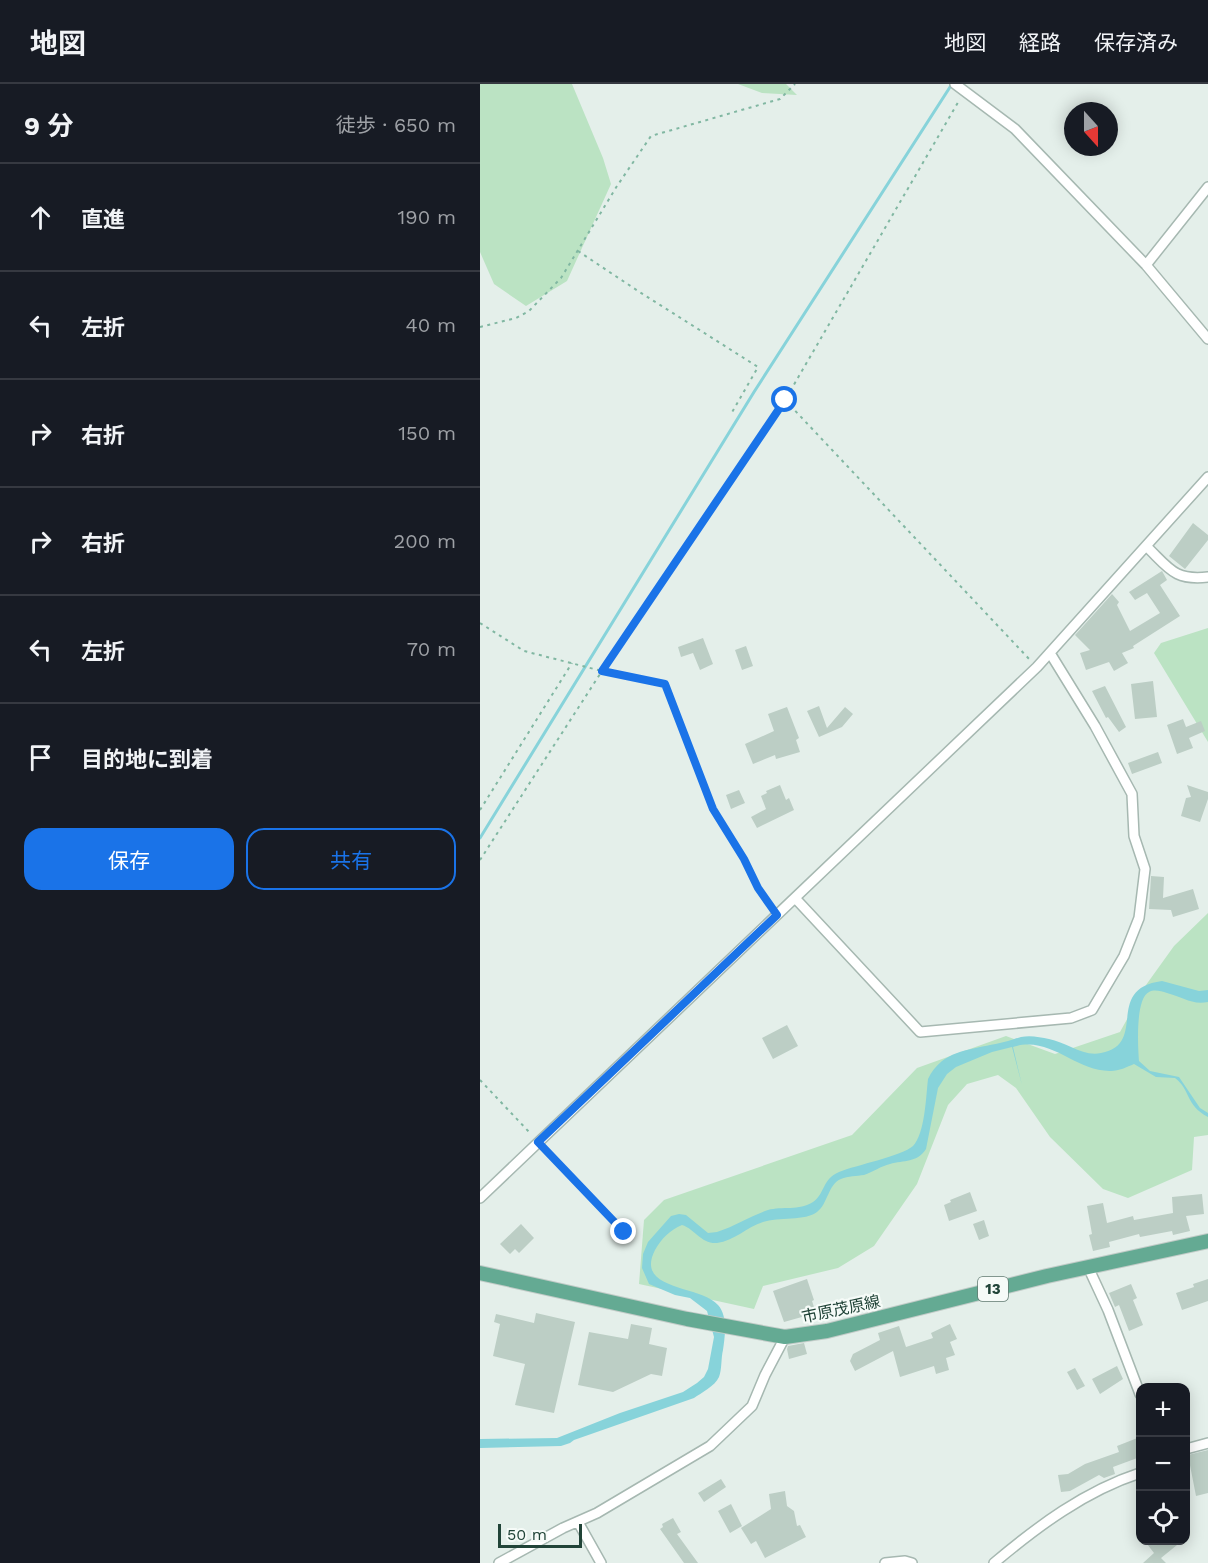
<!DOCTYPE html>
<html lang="ja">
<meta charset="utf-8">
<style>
:root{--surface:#171b24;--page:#242831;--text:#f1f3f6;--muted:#9ea1a6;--line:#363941;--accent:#1a73e8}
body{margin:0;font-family:"Work Sans","Noto Sans JP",sans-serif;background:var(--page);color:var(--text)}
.controls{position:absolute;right:18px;bottom:18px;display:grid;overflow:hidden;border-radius:12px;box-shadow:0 3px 15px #0003}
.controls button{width:54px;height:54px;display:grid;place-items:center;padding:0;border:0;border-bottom:2px solid var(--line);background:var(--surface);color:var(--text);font:30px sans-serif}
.compass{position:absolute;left:584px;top:18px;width:54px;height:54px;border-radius:50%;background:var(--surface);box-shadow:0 3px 15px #0003;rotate:159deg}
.scale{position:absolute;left:18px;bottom:15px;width:84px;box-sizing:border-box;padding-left:6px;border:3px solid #214438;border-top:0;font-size:16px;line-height:21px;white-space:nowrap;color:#214438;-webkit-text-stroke:4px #f6fbf8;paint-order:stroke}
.stop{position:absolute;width:18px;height:18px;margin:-14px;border:4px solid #1a73e8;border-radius:50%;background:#fff}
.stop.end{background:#1a73e8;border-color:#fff;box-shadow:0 2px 6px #0008}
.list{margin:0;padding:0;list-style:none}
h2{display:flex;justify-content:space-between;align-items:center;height:78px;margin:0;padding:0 24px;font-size:26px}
h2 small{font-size:20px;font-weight:400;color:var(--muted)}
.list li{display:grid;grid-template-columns:39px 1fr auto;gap:18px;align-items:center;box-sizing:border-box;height:108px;padding:0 24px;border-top:2px solid var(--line)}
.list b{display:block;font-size:22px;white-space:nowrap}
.list em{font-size:20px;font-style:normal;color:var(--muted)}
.actions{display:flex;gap:12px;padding:18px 24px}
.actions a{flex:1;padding:14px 0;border:2px solid var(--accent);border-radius:18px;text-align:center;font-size:21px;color:var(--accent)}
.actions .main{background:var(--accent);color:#fff}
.icon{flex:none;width:33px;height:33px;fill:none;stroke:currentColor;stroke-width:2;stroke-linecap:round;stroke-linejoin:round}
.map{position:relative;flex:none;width:728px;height:1479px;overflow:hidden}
header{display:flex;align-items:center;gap:36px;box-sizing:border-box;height:84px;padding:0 30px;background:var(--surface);border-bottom:2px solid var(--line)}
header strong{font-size:28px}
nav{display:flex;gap:33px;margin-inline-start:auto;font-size:21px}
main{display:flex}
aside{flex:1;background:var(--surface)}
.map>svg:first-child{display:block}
.green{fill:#bbe3c3}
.water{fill:#87d3da}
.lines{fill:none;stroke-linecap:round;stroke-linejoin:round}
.stream{stroke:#87d3da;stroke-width:3}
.building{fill:#bccec5}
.minor-casing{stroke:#a6b8b1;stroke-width:12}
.primary-casing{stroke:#c1cbc7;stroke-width:16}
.path{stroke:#81b7a2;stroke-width:2;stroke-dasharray:3 4.5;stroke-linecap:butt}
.minor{stroke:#fff;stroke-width:9}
.primary{stroke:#64aa93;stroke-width:14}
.route{stroke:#1a73e8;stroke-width:8}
.labels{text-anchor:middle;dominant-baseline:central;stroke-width:4.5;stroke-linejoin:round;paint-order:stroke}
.shield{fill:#f6fbf8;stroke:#617b72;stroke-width:1.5}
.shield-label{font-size:15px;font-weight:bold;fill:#214438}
.street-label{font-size:16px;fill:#214438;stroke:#f6fbf8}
</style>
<header>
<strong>地図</strong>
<nav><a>地図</a><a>経路</a><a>保存済み</a></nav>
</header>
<main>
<aside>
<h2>9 分<small>徒歩 · 650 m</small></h2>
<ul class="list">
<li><svg class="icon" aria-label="ahead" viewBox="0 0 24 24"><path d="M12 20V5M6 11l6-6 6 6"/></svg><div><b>直進</b></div><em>190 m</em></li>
<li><svg class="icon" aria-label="left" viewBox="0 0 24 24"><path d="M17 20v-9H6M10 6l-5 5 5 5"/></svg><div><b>左折</b></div><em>40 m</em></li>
<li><svg class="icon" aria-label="right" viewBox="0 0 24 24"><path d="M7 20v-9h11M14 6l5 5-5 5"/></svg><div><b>右折</b></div><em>150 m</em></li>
<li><svg class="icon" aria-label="right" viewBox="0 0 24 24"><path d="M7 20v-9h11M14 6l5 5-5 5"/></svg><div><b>右折</b></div><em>200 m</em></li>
<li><svg class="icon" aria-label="left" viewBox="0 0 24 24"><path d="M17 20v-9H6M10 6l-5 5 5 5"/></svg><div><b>左折</b></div><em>70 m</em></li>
<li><svg class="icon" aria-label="arrive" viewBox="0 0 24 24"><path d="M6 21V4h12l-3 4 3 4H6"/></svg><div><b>目的地に到着</b></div></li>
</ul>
<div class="actions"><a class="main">保存</a><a>共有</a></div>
</aside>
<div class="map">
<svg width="728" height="1479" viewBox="0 0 728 1479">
<rect width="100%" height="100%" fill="#e4efea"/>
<path class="green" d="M 0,0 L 92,0 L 123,74 L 131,100 L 87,197 L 46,222 L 14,200 L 0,168 Z
M 258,0 L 306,0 L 317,11 L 282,9 Z
M 728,544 L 728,658 L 674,569 L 681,559 Z
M 728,829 L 728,1051 L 714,1053 L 712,1086 L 648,1114 L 623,1105 L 570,1053 L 536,1004 L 518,991 L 487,1000 L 468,1021 L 437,1100 L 394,1162 L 358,1184 L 283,1202 L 274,1225 L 159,1200 L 164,1136 L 184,1116 L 372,1051 L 437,984 L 526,952 L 575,970 L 640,948 L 666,901 L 694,862 Z"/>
<path class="water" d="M 682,897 L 719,907 L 728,906 L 728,918 C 711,921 703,913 687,909 C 681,907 674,905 669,908 C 655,915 658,963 659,977 L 670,987 L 699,993 L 720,1024 L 728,1029 L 728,1033 C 705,1021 711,1006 695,994 L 676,993 L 654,980 C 647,983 639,987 631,987 C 595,988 571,951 533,963 L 542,1001 L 532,963 L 512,968 L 476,983 L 467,990 L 458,1004 L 446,1065 C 437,1079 424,1076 410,1080 C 401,1082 393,1088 384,1091 C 377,1092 368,1092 361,1095 C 348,1100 348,1120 337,1128 C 326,1137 298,1133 283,1138 C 267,1143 254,1157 237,1159 C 221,1160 215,1145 202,1141 C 190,1146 181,1155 175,1166 C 154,1207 221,1201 238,1221 C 248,1232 245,1252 243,1266 C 241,1273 242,1286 239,1293 C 235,1302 221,1309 214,1314 L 94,1356 L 90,1359 L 81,1362 L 0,1364 L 0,1355 L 77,1354 L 140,1329 L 203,1308 L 217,1299 L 224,1293 L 228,1285 L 234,1253 L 227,1227 L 210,1214 L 195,1211 L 169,1200 L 162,1184 L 163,1170 L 168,1158 L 191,1132 L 199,1130 L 206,1131 L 228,1149 L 237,1148 C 255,1142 270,1132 288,1126 C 302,1122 319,1127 333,1118 C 345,1110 342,1095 359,1088 C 376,1081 422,1072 433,1062 C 445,1050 446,1012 448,995 C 451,988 456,982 462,977 C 479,964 507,963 528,957 C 532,956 537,954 541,953 C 550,951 560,953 569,955 C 586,958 603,973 621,969 C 669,960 623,905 682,897 Z"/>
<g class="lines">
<path class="stream" d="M 0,754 L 274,308 L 472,0"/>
</g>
<path class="building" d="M 713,439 L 728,451 L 728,456 L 705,485 L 689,472 Z
M 682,487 L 687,496 L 680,501 L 700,532 L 653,562 L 654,564 L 642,569 L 648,579 L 634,587 L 629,578 L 606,586 L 600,569 L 610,566 L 595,551 L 632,510 L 639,518 L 637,521 L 650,547 L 680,529 L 667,509 L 655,516 L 649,508 Z
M 223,554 L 233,580 L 220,586 L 213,569 L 201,573 L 198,563 Z
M 266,562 L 273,582 L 262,586 L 255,566 Z
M 673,597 L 677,633 L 655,635 L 651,600 Z
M 625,602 L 646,643 L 639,648 L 628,633 L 626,634 L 612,607 Z
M 339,622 L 347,644 L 365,623 L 373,630 L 362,643 L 339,653 L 327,627 Z
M 307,623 L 319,654 L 316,656 L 320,668 L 296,675 L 295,671 L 273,680 L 265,660 L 294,647 L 288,630 Z
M 703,635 L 706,643 L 721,637 L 725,647 L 709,654 L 713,664 L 697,670 L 687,641 Z
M 678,668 L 682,679 L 652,690 L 648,679 Z
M 300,701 L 306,716 L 309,714 L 314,726 L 277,744 L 271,733 L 286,725 L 281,712 L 287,709 L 286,707 Z
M 707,701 L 728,708 L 728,715 L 720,738 L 701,732 L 706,714 L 711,713 Z
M 259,706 L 265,719 L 251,725 L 246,711 Z
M 671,792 L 684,793 L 683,814 L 713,805 L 719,825 L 693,833 L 691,826 L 669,825 Z
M 307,941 L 318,962 L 293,975 L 282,954 Z
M 490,1108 L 497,1127 L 469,1137 L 464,1121 L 471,1118 L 470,1116 Z
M 722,1110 L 724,1130 L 706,1132 L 710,1147 L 693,1151 L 692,1147 L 660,1153 L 659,1150 L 629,1158 L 630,1163 L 613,1167 L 609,1151 L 612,1150 L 607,1122 L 623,1119 L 627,1139 L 653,1132 L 654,1136 L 693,1129 L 692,1113 Z
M 504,1136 L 509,1152 L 499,1156 L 493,1140 Z
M 41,1140 L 54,1154 L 39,1169 L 35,1165 L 30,1170 L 20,1160 Z
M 327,1195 L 334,1216 L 332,1217 L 336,1229 L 304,1238 L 293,1207 Z
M 728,1195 L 728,1217 L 702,1226 L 696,1209 L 714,1203 L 713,1200 Z
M 651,1200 L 657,1214 L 653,1216 L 663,1241 L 649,1247 L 639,1221 L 635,1223 L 629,1209 Z
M 56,1229 L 95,1238 L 74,1329 L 35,1321 L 45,1280 L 13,1272 L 20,1240 L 14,1238 L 16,1230 L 54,1239 Z
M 151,1240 L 172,1244 L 169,1260 L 187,1264 L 182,1292 L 171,1290 L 133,1308 L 98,1301 L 109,1248 L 148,1255 Z
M 470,1240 L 477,1255 L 470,1258 L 475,1271 L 466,1274 L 469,1286 L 456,1290 L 454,1282 L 420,1293 L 413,1267 L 375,1287 L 370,1277 L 373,1270 L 400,1256 L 398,1249 L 419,1242 L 426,1263 L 453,1254 L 451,1249 Z
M 324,1259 L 327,1270 L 309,1275 L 307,1265 L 308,1262 Z
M 637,1282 L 643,1295 L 620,1310 L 612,1295 Z
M 595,1284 L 605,1302 L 597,1306 L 587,1288 Z
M 660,1353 L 660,1373 L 633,1383 L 635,1390 L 624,1394 L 619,1391 L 590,1407 L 581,1408 L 578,1391 L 588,1390 L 605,1380 L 639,1368 L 637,1362 Z
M 728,1366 L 728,1409 L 716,1412 L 708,1371 Z
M 241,1395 L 246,1403 L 224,1418 L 218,1409 Z
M 305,1407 L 307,1422 L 314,1427 L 317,1442 L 320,1441 L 326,1453 L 285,1474 L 276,1457 L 271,1460 L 261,1444 L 291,1425 L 289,1410 Z
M 251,1420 L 262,1442 L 250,1449 L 238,1427 Z
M 193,1434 L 201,1448 L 197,1450 L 218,1479 L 204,1479 L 180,1445 L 183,1443 L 182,1440 Z
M 664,1456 L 693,1456 L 697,1461 L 681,1474 L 686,1479 L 663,1479 L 674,1469 Z"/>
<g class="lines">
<defs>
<path id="minor" d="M 475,0 L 535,45 L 666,181 L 728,255
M 666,181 L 728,103
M 666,462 C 689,484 694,497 728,493
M 315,814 L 440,948 L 591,934 L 612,926 L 644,872 L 659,834 L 665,785 L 654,752 L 652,710 L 615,642 L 570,569
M 0,1114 L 557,583 L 728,393
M 608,1183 L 628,1226 L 660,1310
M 706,1365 L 728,1359
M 98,1438 L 121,1479
M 19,1479 L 83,1444 L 117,1429 L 230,1362 L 272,1322 L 285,1291 L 305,1253
M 405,1479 L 425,1477 L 432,1479
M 514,1479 C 558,1442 605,1407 660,1389"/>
<path id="primary" d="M 0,1189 L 207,1235 L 305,1253 L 347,1247 L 567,1192 L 728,1157"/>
</defs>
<use href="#minor" class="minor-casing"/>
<use href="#primary" class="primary-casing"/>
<path class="path" d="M 98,167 L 158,207 L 278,283 L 251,330
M 0,243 L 36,234 L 49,227 L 81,194 L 137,102 L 171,52 L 300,15 L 315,0
M 305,316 L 551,577
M 0,539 L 44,567 L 122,587 L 185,600 L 233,725 L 264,775 L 277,804 L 292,824
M 0,726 L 92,579
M 0,776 L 122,587 L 305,316 L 480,15
M 0,996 L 51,1050
M 66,1065 L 144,1148"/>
<use href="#minor" class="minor"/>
<use href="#primary" class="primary"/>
</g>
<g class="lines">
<path class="route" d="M 144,1148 L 58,1058 L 297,831 L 278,804 L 264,775 L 233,725 L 185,600 L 122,587 L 305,316"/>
</g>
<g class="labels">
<rect class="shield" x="498" y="1193" width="30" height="24" rx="4.5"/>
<g class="shield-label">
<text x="513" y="1205">13</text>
</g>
<g class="street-label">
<text transform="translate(361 1225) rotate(-12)">市原茂原線</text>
</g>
</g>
</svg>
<div class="controls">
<button>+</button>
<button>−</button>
<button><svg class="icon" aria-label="locate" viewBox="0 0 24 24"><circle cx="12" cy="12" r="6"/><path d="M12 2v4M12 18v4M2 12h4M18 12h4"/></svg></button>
</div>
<svg class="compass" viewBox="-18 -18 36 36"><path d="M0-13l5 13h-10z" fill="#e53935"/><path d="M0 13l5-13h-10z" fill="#9ea1a6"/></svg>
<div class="scale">50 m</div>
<div class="stop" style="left:305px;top:316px"></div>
<div class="stop end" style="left:144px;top:1148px"></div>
</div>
</main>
